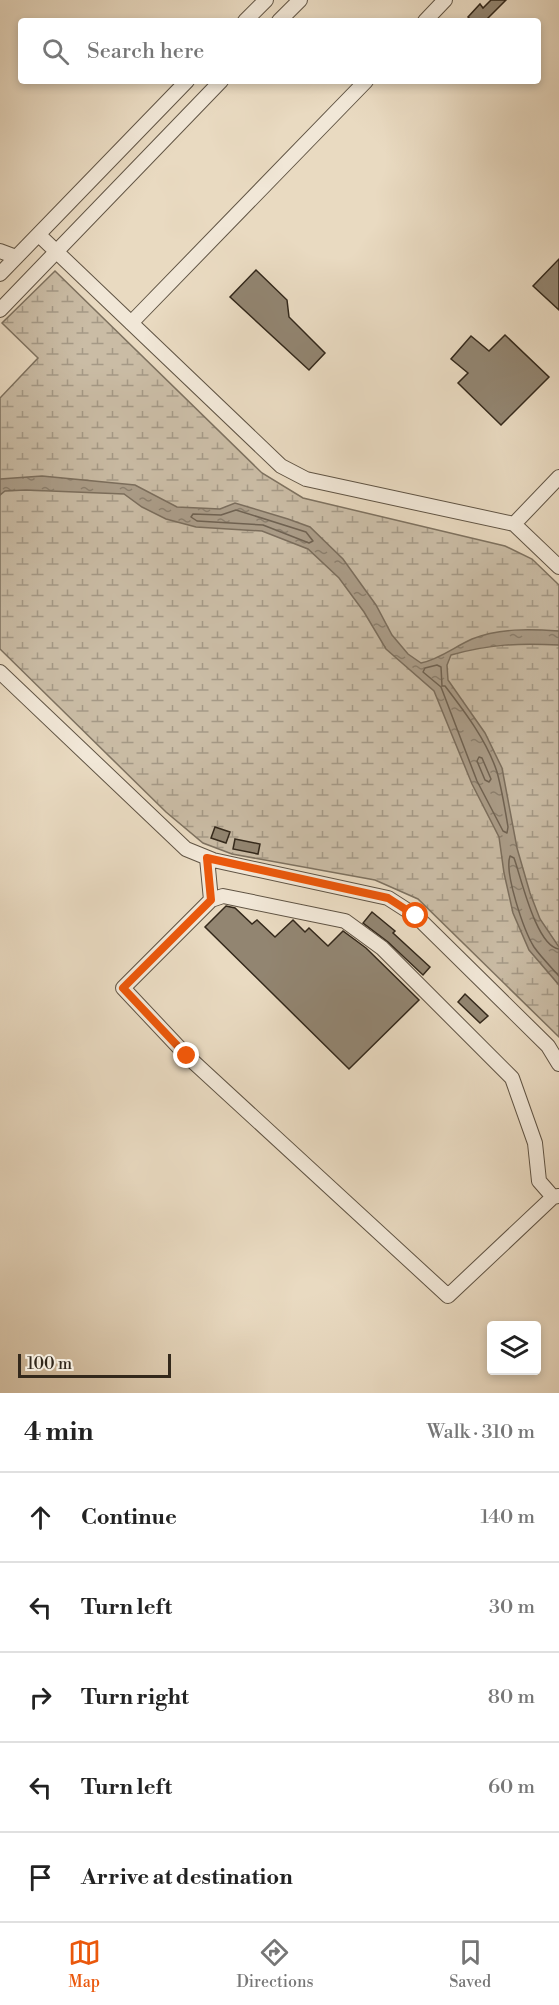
<!DOCTYPE html>
<meta charset="utf-8">
<style>
:root{--surface:#fff;--page:#f6f6f6;--text:#222;--muted:#767676;--line:#e0e0e0;--accent:#ea580c}
body{margin:0;font-family:"Libre Bodoni",serif;background:var(--page);color:var(--text)}
.controls{position:absolute;right:18px;bottom:18px;display:grid;overflow:hidden;border-radius:6px;box-shadow:0 3px 9px #0003}
.controls button{width:54px;height:54px;display:grid;place-items:center;padding:0;border:0;border-bottom:2px solid var(--line);background:var(--surface);color:var(--text);font:30px sans-serif}
.scale{position:absolute;left:18px;bottom:15px;width:153px;box-sizing:border-box;padding-left:6px;border:3px solid #33281b;border-top:0;font-size:16px;line-height:21px;white-space:nowrap;color:#33281b;-webkit-text-stroke:4px #f1e7d7;paint-order:stroke}
.stop{position:absolute;width:18px;height:18px;margin:-14px;border:4px solid #ea580c;border-radius:50%;background:#fff}
.stop.end{background:#ea580c;border-color:#fff;box-shadow:0 2px 6px #0008}
.list{margin:0;padding:0;list-style:none}
h2{display:flex;justify-content:space-between;align-items:center;height:78px;margin:0;padding:0 24px;font-size:26px}
h2 small{font-size:20px;font-weight:400;color:var(--muted)}
.list li{display:grid;grid-template-columns:39px 1fr auto;gap:18px;align-items:center;box-sizing:border-box;height:90px;padding:0 24px;border-top:2px solid var(--line)}
.list b{display:block;font-size:22px;white-space:nowrap}
.list em{font-size:20px;font-style:normal;color:var(--muted)}
.icon{flex:none;width:33px;height:33px;fill:none;stroke:currentColor;stroke-width:2;stroke-linecap:round;stroke-linejoin:round}
.map{position:relative;flex:none;width:559px;height:1393px;overflow:hidden}
.search{position:absolute;background:var(--surface);box-shadow:0 3px 9px #0003;left:18px;right:18px;top:18px;height:66px;display:flex;align-items:center;gap:15px;box-sizing:border-box;padding:0 21px;border-radius:6px;color:var(--muted);font-size:22px}
.sheet{height:528px;background:var(--surface)}
nav{display:flex;justify-content:space-around;align-items:center;box-sizing:border-box;height:84px;border-top:2px solid var(--line);background:var(--surface);font-size:16px;color:var(--muted)}
nav a{display:grid;justify-items:center;gap:3px}
nav .on{color:var(--accent)}
.map>svg:first-child{display:block}
.wetland{fill:url(#wetland-marsh);stroke:#7e7260;stroke-width:1.5}
.water{fill:url(#water-ripples);stroke:#7b6e5d;stroke-width:1.5}
.lines{fill:none;stroke-linecap:round;stroke-linejoin:round}
.shore{stroke:#6f6252;stroke-width:1.5}
.building{fill:#928571;stroke:#33281b;stroke-width:1.5}
.minor-casing{stroke:#605444;stroke-width:16}
.minor{stroke:#f1e7d7;stroke-width:14}
.route{stroke:#ea580c;stroke-width:8}
</style>
<div class="map">
<svg width="559" height="1393" viewBox="0 0 559 1393">
<defs>
<pattern id="wetland-marsh" width="20" height="14" patternUnits="userSpaceOnUse" patternTransform="scale(1.5)"><rect width="20" height="14" fill="#cabca5"/><path d="M1 5h8M5 5V1M11 12h8M15 12V8" fill="none" stroke="#a59986"/></pattern>
<pattern id="water-ripples" width="26" height="14" patternUnits="userSpaceOnUse" patternTransform="scale(1.5)"><rect width="26" height="14" fill="#ab9d89"/><path d="M2 4q2-2 4 0t4 0M15 11q2-2 4 0t4 0" fill="none" stroke="#8c806f"/></pattern>
</defs>
<rect width="100%" height="100%" fill="#e9dac1"/>
<filter id="stains"><feTurbulence type="fractalNoise" baseFrequency=".00333" numOctaves="4"/><feColorMatrix values="0 0 0 0 .2 0 0 0 0 .09 0 0 0 0 .02 0 0 0 .5 -.17"/></filter>
<radialGradient id="worn" r=".72"><stop offset=".6" stop-color="#630" stop-opacity="0"/><stop offset="1" stop-color="#630" stop-opacity=".3"/></radialGradient>
<path class="wetland" d="M 55,271 L 262,473 L 303,498 L 505,546 L 532,559 L 559,585 L 559,1037 L 418,899 L 375,880 L 232,854 L 203,843 L 166,812 L 0,649 L 0,398 L 38,358 L 2,323 Z"/>
<path class="water" d="M 42,476 L 135,485 L 177,507 L 220,509 L 235,503 L 288,519 L 310,527 L 343,559 L 376,605 L 392,635 L 408,654 L 421,663 C 440,659 454,647 472,639 C 499,628 530,629 559,631 L 559,645 C 519,643 490,644 451,655 L 447,665 L 448,680 L 485,733 L 502,768 L 517,848 L 530,893 L 540,919 L 559,947 L 559,985 L 529,950 L 513,913 L 504,873 L 499,837 L 472,784 L 434,691 L 386,649 L 364,612 L 339,578 L 308,549 L 262,531 L 196,527 L 166,519 L 142,507 L 124,494 L 26,490 L 5,491 L 0,495 L 0,479 Z"/>
<g class="lines">
<path class="shore" d="M 236,510 L 306,532 L 313,541 L 309,543 L 263,525 L 197,521 L 191,517 L 193,514 L 221,515 Z
M 437,665 L 441,667 L 442,686 L 445,686 C 465,712 487,741 497,772 C 502,790 505,809 508,827 L 507,833 L 503,831 L 477,781 L 441,687 L 423,672 L 425,668 Z
M 479,757 L 482,758 L 491,779 L 489,782 L 485,780 L 477,761 Z
M 559,949 C 536,946 521,877 514,858 L 510,856 C 504,873 524,931 534,947 C 541,957 551,967 559,976"/>
</g>
<path class="building" d="M 491,0 L 506,0 L 485,21 L 472,21 L 468,17 L 480,4 L 483,8 Z
M 559,259 L 559,310 L 533,286 Z
M 256,270 L 287,300 L 289,317 L 325,353 L 309,370 L 230,297 Z
M 505,335 L 549,377 L 501,425 L 458,383 L 468,373 L 451,359 L 471,336 L 489,351 Z
M 215,827 L 230,832 L 226,843 L 211,838 Z
M 235,839 L 260,844 L 258,854 L 233,849 Z
M 226,906 L 235,908 L 252,924 L 257,920 L 275,937 L 293,920 L 305,932 L 309,928 L 328,946 L 343,931 L 366,948 L 419,1000 L 349,1069 L 205,927 Z
M 372,912 L 395,931 L 393,933 L 430,967 L 423,975 L 388,942 L 363,923 Z
M 465,994 L 488,1016 L 480,1023 L 458,1002 Z"/>
<g class="lines">
<defs>
<path id="minor" d="M 245,21 L 266,0
M 279,21 L 300,0
M 425,21 L 445,0
M 39,235 L 281,466 L 306,479 L 514,524 L 559,567
M 0,251 L 16,257
M 0,274 L 187,81
M 0,310 L 221,81
M 131,323 L 366,81
M 514,524 L 559,477
M 0,672 L 186,849 L 213,860 L 388,898 L 416,916 L 548,1046 L 559,1064
M 207,858 L 211,900
M 553,1197 L 539,1181 L 535,1143 L 512,1078 L 382,948 L 345,921 L 223,896 L 211,900 L 123,988 L 187,1056 L 448,1296 L 553,1197 L 559,1196"/>
</defs>
<use href="#minor" class="minor-casing"/>
<use href="#minor" class="minor"/>
</g>
<g class="lines">
<path class="route" d="M 187,1056 L 123,988 L 211,900 L 207,858 L 388,898 L 416,916"/>
</g>
<rect width="100%" height="100%" filter="url(#stains)"/>
<rect width="100%" height="100%" fill="url(#worn)"/>
</svg>
<div class="controls">
<button><svg class="icon" aria-label="layers" viewBox="0 0 24 24"><path d="M12 4l9 5-9 5-9-5zM3 14l9 5 9-5"/></svg></button>
</div>
<div class="scale">100 m</div>
<div class="stop" style="left:416px;top:916px"></div>
<div class="stop end" style="left:187px;top:1056px"></div>
<div class="search"><svg class="icon" aria-label="search" viewBox="0 0 24 24"><circle cx="10" cy="10" r="6"/><path d="M15 15l6 6"/></svg>Search here</div>
</div>
<section class="sheet">
<h2>4 min<small>Walk · 310 m</small></h2>
<ul class="list">
<li><svg class="icon" aria-label="ahead" viewBox="0 0 24 24"><path d="M12 20V5M6 11l6-6 6 6"/></svg><div><b>Continue</b></div><em>140 m</em></li>
<li><svg class="icon" aria-label="left" viewBox="0 0 24 24"><path d="M17 20v-9H6M10 6l-5 5 5 5"/></svg><div><b>Turn left</b></div><em>30 m</em></li>
<li><svg class="icon" aria-label="right" viewBox="0 0 24 24"><path d="M7 20v-9h11M14 6l5 5-5 5"/></svg><div><b>Turn right</b></div><em>80 m</em></li>
<li><svg class="icon" aria-label="left" viewBox="0 0 24 24"><path d="M17 20v-9H6M10 6l-5 5 5 5"/></svg><div><b>Turn left</b></div><em>60 m</em></li>
<li><svg class="icon" aria-label="arrive" viewBox="0 0 24 24"><path d="M6 21V4h12l-3 4 3 4H6"/></svg><div><b>Arrive at destination</b></div></li>
</ul>
</section>
<nav>
<a class="on"><svg class="icon" aria-label="map" viewBox="0 0 24 24"><path d="M3 6l6-2 6 2 6-2v14l-6 2-6-2-6 2zM9 4v14M15 6v14"/></svg>Map</a>
<a><svg class="icon" aria-label="directions" viewBox="0 0 24 24"><path d="M12 3l9 9-9 9-9-9zM9 14v-3h6M13 9l2 2-2 2"/></svg>Directions</a>
<a><svg class="icon" aria-label="saved" viewBox="0 0 24 24"><path d="M7 4h10v16l-5-4-5 4z"/></svg>Saved</a>
</nav>
